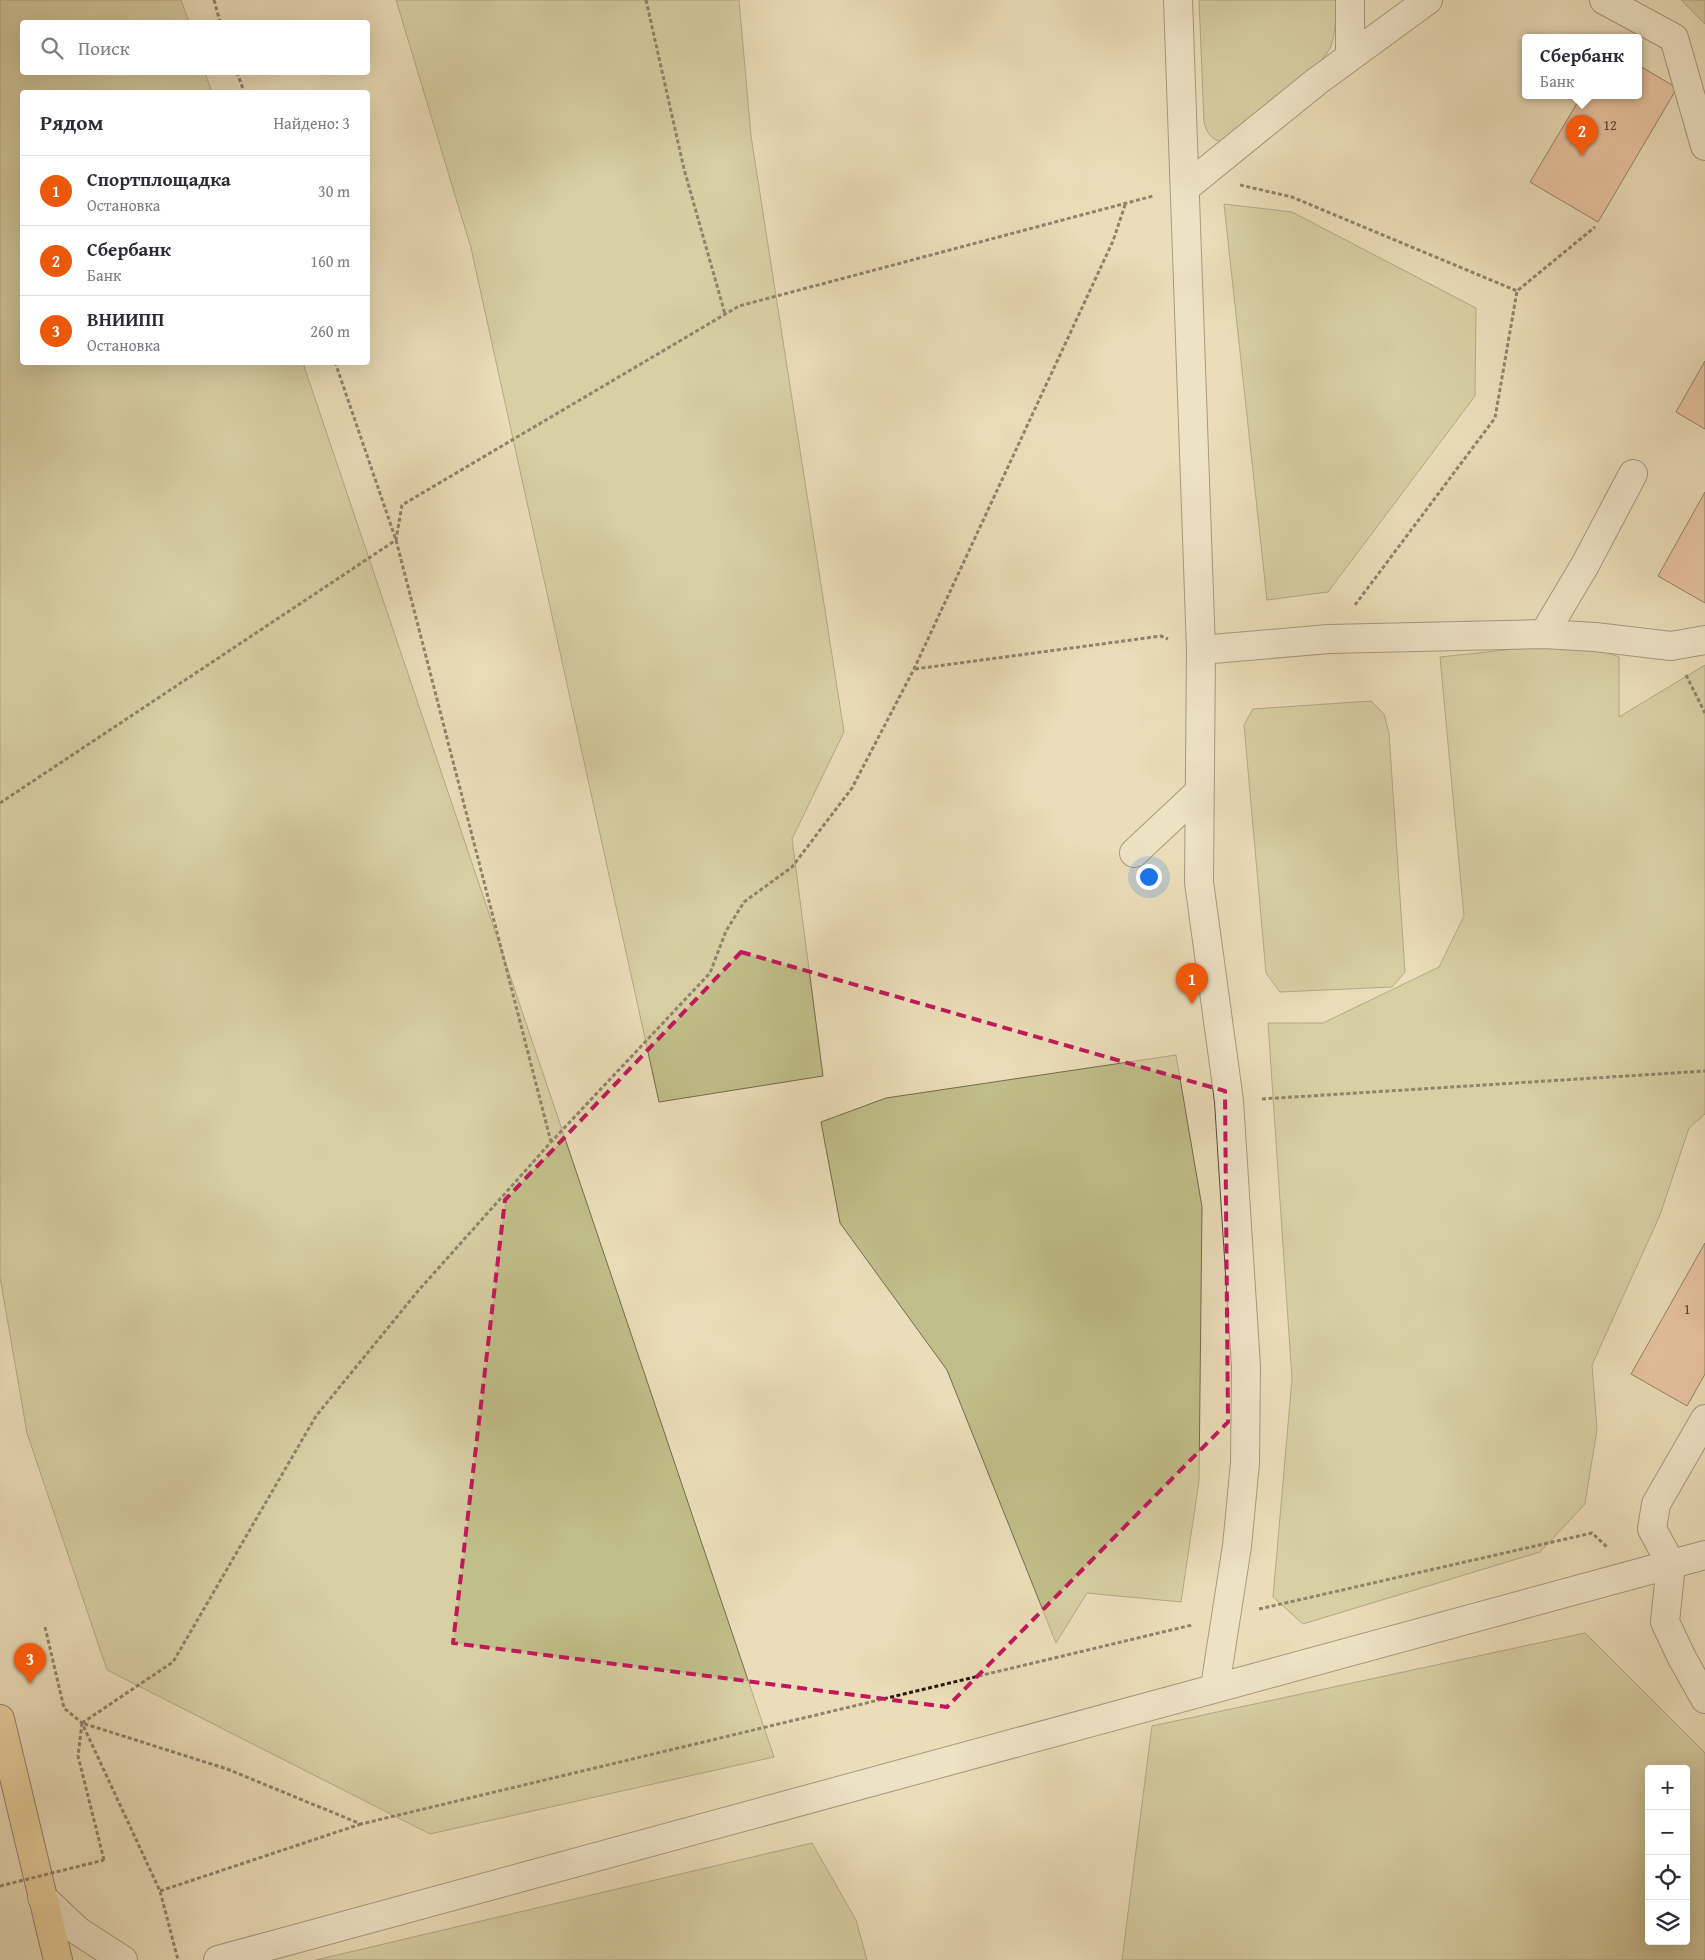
<!DOCTYPE html>
<html lang="ru">
<meta charset="utf-8">
<style>
:root{--surface:#fff;--page:#f7f7f7;--text:#2b2b33;--muted:#7c7c81;--line:#e1e1e2;--accent:#ea580c}
body{margin:0;font-family:"Gentium Book Plus",serif;background:var(--page);color:var(--text)}
.controls{position:absolute;right:15px;bottom:15px;display:grid;overflow:hidden;border-radius:5px;box-shadow:0 5px 20px #0002}
.controls button{width:45px;height:45px;display:grid;place-items:center;padding:0;border:0;border-bottom:1px solid var(--line);background:var(--surface);color:var(--text);font:25px sans-serif}
.you{position:absolute;left:1148px;top:876px;width:18px;height:18px;margin:-12px;border:4px solid #fff;border-radius:50%;background:#1a73e8;box-shadow:0 0 0 8px #1a73e833}
.badge{display:grid;place-items:center;width:32px;height:32px;border-radius:50%;background:var(--accent);color:#fff;font-size:16px;font-weight:700}
.pin{position:absolute;translate:-50% -41px;filter:drop-shadow(0 1px 2px #0008)}
.pin::after{content:'';position:absolute;top:26px;width:18px;height:15px;background:inherit;clip-path:polygon(0 0,100% 0,50% 100%)}
.popup{position:absolute;left:1522px;top:34px;width:120px;height:65px;box-sizing:border-box;display:grid;place-content:center;border-radius:5px;background:var(--surface);filter:drop-shadow(0 1px 4px #0005);font-size:16px;white-space:nowrap;color:var(--muted)}
.popup b{font-size:19px;color:var(--text)}
.popup::after{content:'';position:absolute;left:50%;top:100%;margin-left:-10px;border:10px solid transparent;border-top-color:var(--surface)}
.list{margin:0;padding:0;list-style:none}
h2{display:flex;justify-content:space-between;align-items:center;height:65px;margin:0;padding:0 20px;font-size:21px}
h2 small{font-size:16px;font-weight:400;color:var(--muted)}
.list li{display:grid;grid-template-columns:32px 1fr auto;gap:15px;align-items:center;box-sizing:border-box;height:70px;padding:0 20px;border-top:1px solid var(--line)}
.list b{display:block;font-size:19px;white-space:nowrap}
.list p{margin:0;font-size:16px;white-space:nowrap;color:var(--muted)}
.list em{font-size:16px;font-style:normal;color:var(--muted)}
.icon{flex:none;width:28px;height:28px;fill:none;stroke:currentColor;stroke-width:2;stroke-linecap:round;stroke-linejoin:round}
.map{position:relative;flex:none;width:1705px;height:1960px;overflow:hidden}
.search{position:absolute;background:var(--surface);box-shadow:0 5px 20px #0002;left:20px;top:20px;width:350px;height:55px;display:flex;align-items:center;gap:12px;box-sizing:border-box;padding:0 18px;border-radius:5px;color:var(--muted);font-size:19px}
.panel{position:absolute;background:var(--surface);box-shadow:0 5px 20px #0002;left:20px;top:90px;width:350px;height:275px;border-radius:5px}
.map>svg:first-child{display:block}
.green{fill:#c0be8a;stroke:#726b4c;fill-rule:evenodd}
.building{fill:#e6a985;stroke:#23180e}
.lines{fill:none;stroke-linecap:round;stroke-linejoin:round}
.minor-casing{stroke:#554939;stroke-width:30}
.highway-casing{stroke:#23180e;stroke-width:30}
.path{stroke:#23180e;stroke-width:3;stroke-dasharray:4 2.5;stroke-linecap:butt}
.minor{stroke:#f2e9d2;stroke-width:28}
.highway{stroke:#e6be7c;stroke-width:28}
.path-bridge{stroke:#23180e;stroke-width:3;stroke-dasharray:4 2.5;stroke-linecap:butt}
.marked{fill:none;stroke:#c2185b;stroke-width:4;stroke-dasharray:10 6;stroke-linejoin:round}
.labels{text-anchor:middle;dominant-baseline:central;stroke-width:5;stroke-linejoin:round;paint-order:stroke}
.number-label{font-size:14px;fill:#543c2c}
</style>
<div class="map">
<svg width="1705" height="1960" viewBox="0 0 1705 1960">
<rect width="100%" height="100%" fill="#ebddb9"/>
<filter id="stains"><feTurbulence type="fractalNoise" baseFrequency=".004" numOctaves="4"/><feColorMatrix values="0 0 0 0 .2 0 0 0 0 .09 0 0 0 0 .02 0 0 0 .5 -.17"/></filter>
<radialGradient id="worn" r=".72"><stop offset=".6" stop-color="#630" stop-opacity="0"/><stop offset="1" stop-color="#630" stop-opacity=".3"/></radialGradient>
<path class="green" d="M 0,0 L 181,0 L 189,22 L 22,22 L 22,72 L 205,73 L 212,92 L 22,92 L 22,362 L 303,363 L 774,1757 L 430,1834 L 107,1670 L 27,1433 L 0,1277 Z
M 396,0 L 739,0 L 751,136 L 844,732 L 792,839 L 823,1076 L 659,1102 L 471,248 Z
M 1199,0 L 1337,0 C 1336,16 1336,31 1331,46 C 1322,70 1247,123 1224,142 C 1212,141 1207,133 1204,123 Z
M 1681,0 L 1705,0 L 1705,24 Z
M 1224,204 L 1292,212 L 1476,308 L 1475,396 L 1328,592 L 1267,600 Z
M 1580,642 L 1619,657 L 1619,717 L 1705,665 L 1705,1114 L 1689,1128 L 1660,1215 L 1592,1365 L 1597,1429 L 1585,1504 L 1540,1552 L 1303,1624 L 1273,1597 L 1292,1379 L 1268,1023 L 1323,1023 L 1439,967 L 1464,916 L 1440,657 Z
M 1371,701 L 1384,714 L 1389,733 L 1405,972 L 1392,987 L 1280,992 L 1266,973 L 1244,725 L 1253,709 Z
M 1176,1055 L 1202,1207 L 1199,1481 L 1181,1602 L 1087,1593 L 1056,1643 L 947,1370 L 840,1223 L 821,1122 L 886,1098 Z
M 1585,1633 L 1705,1753 L 1705,1960 L 1122,1960 L 1152,1726 ZM 1649,1769 L 1686,1769 L 1686,1941 L 1649,1941 Z
M 812,1843 L 856,1920 L 867,1960 L 316,1960 Z"/>
<path class="building" d="M 1638,65 L 1677,88 L 1598,222 L 1530,182 L 1582,95 L 1638,95 Z
M 1705,361 L 1705,429 L 1676,412 Z
M 1705,492 L 1705,603 L 1658,576 Z
M 1705,1243 L 1705,1374 L 1687,1406 L 1631,1374 Z"/>
<g class="lines">
<defs>
<path id="minor" d="M 1178,0 L 1201,650 L 1199,882 L 1229,1101 L 1246,1367 L 1245,1463 L 1237,1546 L 1215,1687
M 1604,0 L 1674,38 L 1705,146
M 1350,57 L 1350,0
M 1185,188 L 1316,82 L 1428,0
M 1544,634 L 1595,637 L 1671,646 L 1705,640
M 1201,650 L 1329,639 L 1544,634 L 1585,565 L 1633,474
M 1134,853 L 1199,792
M 1705,1419 L 1656,1504 L 1652,1529 L 1671,1564 L 1665,1622 L 1682,1658 L 1705,1699
M 42,1897 L 78,1931 L 123,1960
M 218,1960 L 1705,1555"/>
<path id="highway" d="M 0,1719 L 58,1960"/>
</defs>
<use href="#minor" class="minor-casing"/>
<use href="#highway" class="highway-casing"/>
<path class="path" d="M 214,0 L 220,22
M 646,0 L 684,169 L 725,314
M 237,72 L 244,92
M 1240,185 L 1292,197 L 1517,291
M 335,362 L 396,540 L 551,1142
M 1355,605 L 1495,418 L 1517,291 L 1595,227
M 915,669 L 1161,636 L 1168,639
M 1686,675 L 1705,713
M 0,803 L 396,540 L 402,505 L 739,306 L 1153,196
M 1262,1099 L 1705,1071
M 1259,1609 L 1592,1533 L 1608,1548
M 45,1627 L 64,1708 L 82,1723 L 160,1891 L 178,1960
M 82,1723 L 173,1662 L 316,1416 L 418,1291 L 551,1142 L 710,973 L 726,931 L 744,902 L 792,867 L 852,788 L 914,669 L 1113,241 L 1126,202
M 104,1860 L 78,1756 L 82,1723 L 227,1769 L 361,1824 L 1192,1625
M 160,1891 L 361,1824"/>
<use href="#minor" class="minor"/>
<use href="#highway" class="highway"/>
<path class="path-bridge" d="M 0,1886 L 104,1860"/>
</g>
<path d="M0 0H1705V1960H0ZM 741,952 L 1225,1091 L 1228,1422 L 947,1707 L 453,1643 L 505,1200 Z" fill="#ebddb9" fill-opacity=".55" fill-rule="evenodd"/>
<path class="marked" d="M 741,952 L 1225,1091 L 1228,1422 L 947,1707 L 453,1643 L 505,1200 Z"/>
<g class="labels">
<g class="number-label">
<text x="1610" y="125">12</text>
<text x="1687" y="1309">1</text>
</g>
</g>
<rect width="100%" height="100%" filter="url(#stains)"/>
<rect width="100%" height="100%" fill="url(#worn)"/>
</svg>
<div class="controls">
<button>+</button>
<button>−</button>
<button><svg class="icon" aria-label="locate" viewBox="0 0 24 24"><circle cx="12" cy="12" r="6"/><path d="M12 2v4M12 18v4M2 12h4M18 12h4"/></svg></button>
<button><svg class="icon" aria-label="layers" viewBox="0 0 24 24"><path d="M12 4l9 5-9 5-9-5zM3 14l9 5 9-5"/></svg></button>
</div>
<div class="you"></div>
<div class="pin badge" style="left:1192px;top:1004px">1</div>
<div class="pin badge" style="left:1582px;top:156px">2</div>
<div class="popup"><b>Сбербанк</b>Банк</div>
<div class="pin badge" style="left:30px;top:1684px">3</div>
<div class="search"><svg class="icon" aria-label="search" viewBox="0 0 24 24"><circle cx="10" cy="10" r="6"/><path d="M15 15l6 6"/></svg>Поиск</div>
<section class="panel">
<h2>Рядом<small>Найдено: 3</small></h2>
<ul class="list">
<li><span class="badge">1</span><div><b>Спортплощадка</b><p>Остановка</p></div><em>30 m</em></li>
<li><span class="badge">2</span><div><b>Сбербанк</b><p>Банк</p></div><em>160 m</em></li>
<li><span class="badge">3</span><div><b>ВНИИПП</b><p>Остановка</p></div><em>260 m</em></li>
</ul>
</section>
</div>
